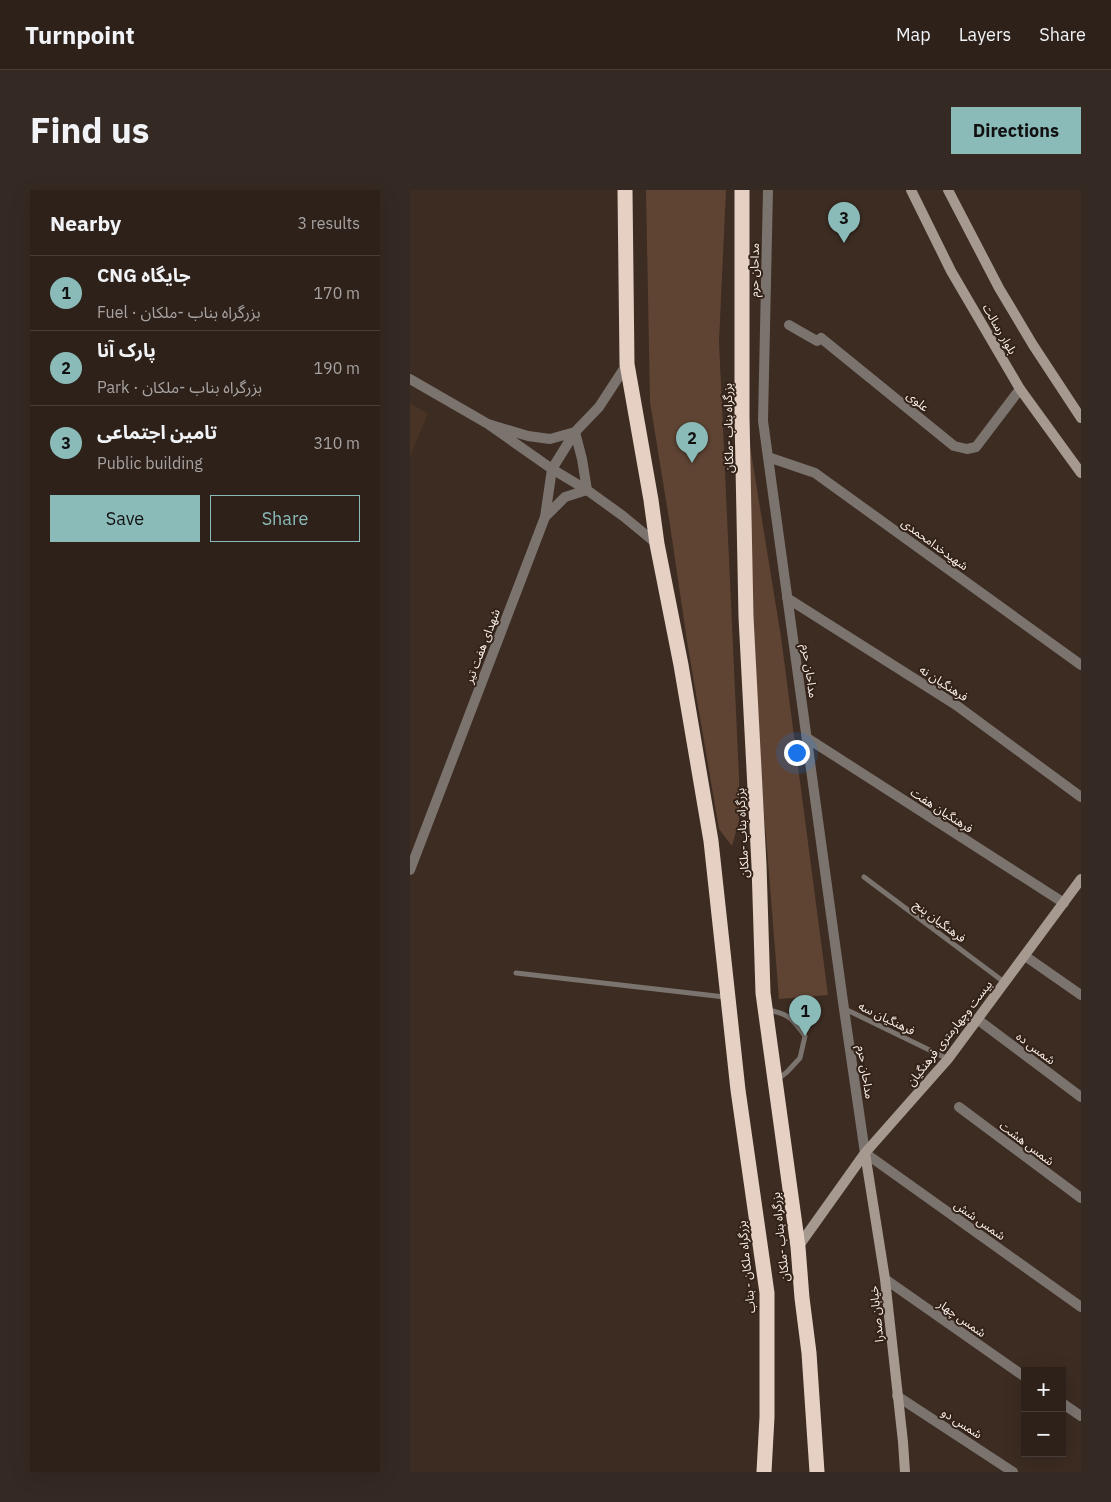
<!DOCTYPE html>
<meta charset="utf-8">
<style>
:root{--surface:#2d211a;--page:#352923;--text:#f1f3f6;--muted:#a7a3a2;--line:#483e39;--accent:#8bbbb9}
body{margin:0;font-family:"IBM Plex Sans","Noto Sans Arabic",sans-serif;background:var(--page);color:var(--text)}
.controls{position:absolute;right:15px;bottom:15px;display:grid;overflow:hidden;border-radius:0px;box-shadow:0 5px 20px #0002}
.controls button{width:45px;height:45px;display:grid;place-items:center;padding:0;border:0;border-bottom:1px solid var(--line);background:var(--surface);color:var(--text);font:25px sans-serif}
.you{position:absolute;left:386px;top:562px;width:18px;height:18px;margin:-12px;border:4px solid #fff;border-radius:50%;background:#1a73e8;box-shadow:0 0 0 8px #1a73e833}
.badge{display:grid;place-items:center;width:32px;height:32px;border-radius:50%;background:var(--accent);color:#111;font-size:16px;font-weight:700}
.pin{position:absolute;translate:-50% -41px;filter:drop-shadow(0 1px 2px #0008)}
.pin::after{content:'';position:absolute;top:26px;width:18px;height:15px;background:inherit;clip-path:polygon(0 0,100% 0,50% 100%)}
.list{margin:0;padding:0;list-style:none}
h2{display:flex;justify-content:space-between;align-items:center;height:65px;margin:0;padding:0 20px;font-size:21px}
h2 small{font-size:16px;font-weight:400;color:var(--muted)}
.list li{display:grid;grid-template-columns:32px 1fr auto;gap:15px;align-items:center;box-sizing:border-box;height:75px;padding:0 20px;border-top:1px solid var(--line)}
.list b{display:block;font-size:19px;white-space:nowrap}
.list p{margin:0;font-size:16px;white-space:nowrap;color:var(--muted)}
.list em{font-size:16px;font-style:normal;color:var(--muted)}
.actions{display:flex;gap:10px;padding:15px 20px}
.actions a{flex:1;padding:11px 0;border:1px solid var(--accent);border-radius:0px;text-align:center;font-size:18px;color:var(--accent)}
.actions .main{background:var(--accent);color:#111}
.map{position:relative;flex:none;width:671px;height:1282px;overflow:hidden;border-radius:0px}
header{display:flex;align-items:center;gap:30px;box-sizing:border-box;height:70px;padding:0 25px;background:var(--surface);border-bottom:1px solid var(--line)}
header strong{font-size:24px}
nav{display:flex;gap:28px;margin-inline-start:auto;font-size:18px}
.intro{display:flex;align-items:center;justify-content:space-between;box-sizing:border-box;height:120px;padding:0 30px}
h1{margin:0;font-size:35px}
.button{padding:12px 22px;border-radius:0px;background:var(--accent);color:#111;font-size:18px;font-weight:700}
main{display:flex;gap:30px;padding:0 30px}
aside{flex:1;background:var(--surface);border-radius:0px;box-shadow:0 5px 20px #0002}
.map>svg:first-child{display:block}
.built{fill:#493325}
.green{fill:#5f4433}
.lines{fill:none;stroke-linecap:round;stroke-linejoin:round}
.lane{stroke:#7b736e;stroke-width:5}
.street{stroke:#7b736e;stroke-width:10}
.secondary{stroke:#a69990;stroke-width:10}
.highway{stroke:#e5d0c3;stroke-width:15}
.labels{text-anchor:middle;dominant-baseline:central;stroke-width:4;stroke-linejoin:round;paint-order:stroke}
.street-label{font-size:12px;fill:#fbf0ea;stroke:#322218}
</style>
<header>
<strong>Turnpoint</strong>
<nav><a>Map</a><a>Layers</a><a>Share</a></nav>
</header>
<div class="intro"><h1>Find us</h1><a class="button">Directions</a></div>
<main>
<aside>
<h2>Nearby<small>3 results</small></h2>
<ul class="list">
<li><span class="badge">1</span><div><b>CNG جایگاه</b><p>Fuel · بزرگراه بناب -ملکان</p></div><em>170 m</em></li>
<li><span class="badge">2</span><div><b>پارک آنا</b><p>Park · بزرگراه بناب -ملکان</p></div><em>190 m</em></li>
<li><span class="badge">3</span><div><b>تامین اجتماعی</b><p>Public building</p></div><em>310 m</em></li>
</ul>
<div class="actions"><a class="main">Save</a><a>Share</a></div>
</aside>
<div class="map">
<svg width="671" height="1282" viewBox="0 0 671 1282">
<rect width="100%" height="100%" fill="#3c2c22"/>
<path class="built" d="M 0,213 L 18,224 L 0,266 Z"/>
<path class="green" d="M 236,0 L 316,0 L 309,152 L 329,587 L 329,631 L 322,656 L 309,639 L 277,451 L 260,335 L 240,212 Z
M 339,250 L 371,447 L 418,805 L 369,809 L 350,572 L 341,427 Z"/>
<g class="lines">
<path class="lane" d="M 454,687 L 594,792
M 106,783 L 315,807
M 435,819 L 538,869
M 357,820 C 378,823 383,829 395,846 L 390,868 L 377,882 L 368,889"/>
<path class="street" d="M 358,0 L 353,231 L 434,819 L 455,963 L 671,1117
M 379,135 L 407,151 L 411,148 L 544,256 L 557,259 L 566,257 L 610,199
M 217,174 L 189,217 L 165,242 L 140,249 L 118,246 L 78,234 L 142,279 L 177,300 L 213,326 L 247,354
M 0,189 L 78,234
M 165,242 L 172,269 L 177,300
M 358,267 L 405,283 L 671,475
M 135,327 L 155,307 L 177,300
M 377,408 L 546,515 L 671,607
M 397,548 L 654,713
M 0,680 L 135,327 L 142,279 L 165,242
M 615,766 L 671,805
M 567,829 L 671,907
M 549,917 L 671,1008
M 475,1089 L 615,1187
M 487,1206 L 603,1282
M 652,1213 L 671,1226"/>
<path class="secondary" d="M 501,0 L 541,81 L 610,199 L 671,283
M 538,0 L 589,98 L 623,155 L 671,228
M 455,963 L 475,1089 L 493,1252 L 495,1282
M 388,1057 L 455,963 L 538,869 L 671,689"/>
<path class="highway" d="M 215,0 L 217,174 L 241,310 L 247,354 L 271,475 L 301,651 L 328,900 L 357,1103 L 357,1227 L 354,1282
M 332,0 L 332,226 L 336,427 L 349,675 L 353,803 L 388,1057 L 392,1108 L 399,1163 L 407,1282"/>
</g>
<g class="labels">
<g class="street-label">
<text transform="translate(344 80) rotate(-89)">مداحان حرم</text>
<text transform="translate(590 139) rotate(60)">بلوار رسالت</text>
<text transform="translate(508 211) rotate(39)">علوی</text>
<text transform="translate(318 238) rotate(-91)">بزرگراه بناب -ملکان</text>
<text transform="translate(525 354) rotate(36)">شهیدخدامحمدی</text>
<text transform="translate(72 456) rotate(-69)">شهدای هفت تیر</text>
<text transform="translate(400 481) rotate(82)">مداحان حرم</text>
<text transform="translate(534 493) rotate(33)">فرهنگیان نه</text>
<text transform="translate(532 620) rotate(33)">فرهنگیان هفت</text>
<text transform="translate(332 643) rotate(-93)">بزرگراه بناب -ملکان</text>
<text transform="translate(530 731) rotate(37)">فرهنگیان پنج</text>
<text transform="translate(477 828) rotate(26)">فرهنگیان سه</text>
<text transform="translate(539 843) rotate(-52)">بیست وچهارمتری فرهنگیان</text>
<text transform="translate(626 858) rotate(37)">شمس ده</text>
<text transform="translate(456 882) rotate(81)">مداحان حرم</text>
<text transform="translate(617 953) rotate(37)">شمس هشت</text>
<text transform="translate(570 1030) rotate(35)">شمس شش</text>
<text transform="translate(370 1047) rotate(-96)">بزرگراه بناب -ملکان</text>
<text transform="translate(336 1077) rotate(-96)">بزرگراه ملکان - بناب</text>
<text transform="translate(466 1124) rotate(-96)">خیابان صدرا</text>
<text transform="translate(552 1128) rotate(35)">شمس چهار</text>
<text transform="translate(552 1233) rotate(33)">شمس دو</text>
</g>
</g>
</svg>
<div class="controls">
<button>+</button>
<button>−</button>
</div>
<div class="you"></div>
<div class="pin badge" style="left:395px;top:846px">1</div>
<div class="pin badge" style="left:282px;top:273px">2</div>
<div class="pin badge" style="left:434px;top:53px">3</div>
</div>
</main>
